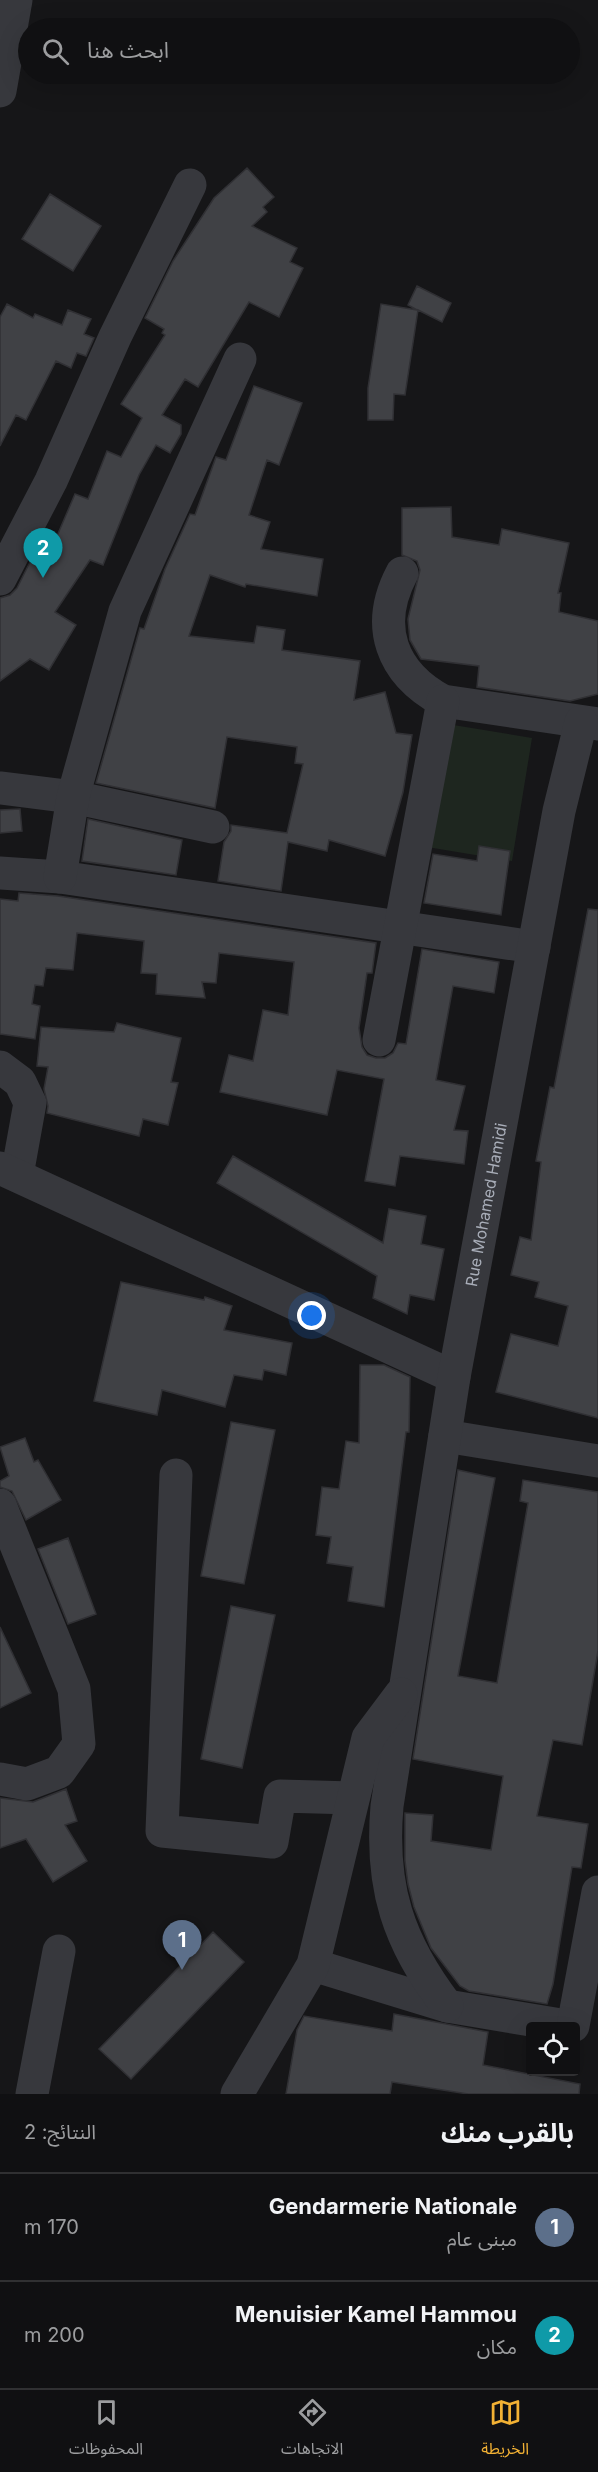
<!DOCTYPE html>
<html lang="ar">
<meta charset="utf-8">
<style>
:root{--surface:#101012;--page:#1e1e20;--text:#f1f3f6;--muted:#9c9d9f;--line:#303032;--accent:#f2b134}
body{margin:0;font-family:Inter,"Noto Sans Arabic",sans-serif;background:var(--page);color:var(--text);direction:rtl}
.controls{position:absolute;right:18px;bottom:18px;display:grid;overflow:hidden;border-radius:6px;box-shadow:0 6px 24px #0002}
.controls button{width:54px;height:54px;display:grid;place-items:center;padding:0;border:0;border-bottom:2px solid var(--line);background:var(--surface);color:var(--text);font:30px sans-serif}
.you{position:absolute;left:312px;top:1316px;width:21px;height:21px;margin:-15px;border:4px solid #fff;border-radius:50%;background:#1a73e8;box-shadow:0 0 0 9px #1a73e833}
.badge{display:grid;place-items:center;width:39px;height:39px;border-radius:50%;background:var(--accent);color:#fff;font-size:20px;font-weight:700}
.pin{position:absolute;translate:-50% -50px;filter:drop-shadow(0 2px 3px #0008)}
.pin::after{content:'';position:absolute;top:32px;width:21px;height:18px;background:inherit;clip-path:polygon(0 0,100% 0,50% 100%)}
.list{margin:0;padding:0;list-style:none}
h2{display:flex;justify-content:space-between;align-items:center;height:78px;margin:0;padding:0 24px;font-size:26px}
h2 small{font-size:20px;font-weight:400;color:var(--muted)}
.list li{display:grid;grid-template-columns:39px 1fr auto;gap:18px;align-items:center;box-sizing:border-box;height:108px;padding:0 24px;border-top:2px solid var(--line)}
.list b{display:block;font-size:22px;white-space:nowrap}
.list p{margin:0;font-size:20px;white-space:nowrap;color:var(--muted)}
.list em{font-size:20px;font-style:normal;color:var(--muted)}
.icon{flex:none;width:33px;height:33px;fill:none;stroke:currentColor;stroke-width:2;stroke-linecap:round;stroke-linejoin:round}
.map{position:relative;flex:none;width:598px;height:2094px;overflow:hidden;direction:ltr}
.search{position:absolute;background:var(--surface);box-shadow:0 6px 24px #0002;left:18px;right:18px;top:18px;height:66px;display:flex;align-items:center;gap:15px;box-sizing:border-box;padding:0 21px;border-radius:33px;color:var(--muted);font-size:22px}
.sheet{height:294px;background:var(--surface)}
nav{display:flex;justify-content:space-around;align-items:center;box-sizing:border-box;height:84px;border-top:2px solid var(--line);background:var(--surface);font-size:16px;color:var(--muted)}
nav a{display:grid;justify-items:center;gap:3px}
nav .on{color:var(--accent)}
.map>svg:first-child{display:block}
.green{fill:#1e261f}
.building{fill:#404145;stroke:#303034;stroke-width:1.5}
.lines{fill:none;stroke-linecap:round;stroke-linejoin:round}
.minor{stroke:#37383d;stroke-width:33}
.labels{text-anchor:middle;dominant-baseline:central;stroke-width:5;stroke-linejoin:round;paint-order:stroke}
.street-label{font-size:16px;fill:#a8adb8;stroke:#111113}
</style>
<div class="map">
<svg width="598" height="2094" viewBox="0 0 598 2094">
<rect width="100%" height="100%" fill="#161618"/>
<path class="green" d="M 441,723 L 532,738 L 512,861 L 421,846 Z"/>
<path class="building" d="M 247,168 L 274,197 L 263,207 L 267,212 L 252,226 L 297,248 L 290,262 L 303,268 L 279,317 L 249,302 L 198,387 L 185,379 L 162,415 L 181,425 L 181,434 L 170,453 L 156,445 L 139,475 L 103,565 L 90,560 L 55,612 L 76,625 L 49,670 L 30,659 L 0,681 L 0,598 L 10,595 L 17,588 L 43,536 L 54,543 L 75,494 L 88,499 L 107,451 L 121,457 L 142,418 L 121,404 L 165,335 L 162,333 L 164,329 L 145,318 L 173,261 L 214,198 Z
M 50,194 L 101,226 L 73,271 L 22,239 Z
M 417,286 L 451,303 L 442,322 L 418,310 L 405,395 L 394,394 L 393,420 L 368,420 L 368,388 L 381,304 L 417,310 L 408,305 Z
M 7,304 L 33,318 L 35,314 L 62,325 L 68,310 L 91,319 L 84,334 L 94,338 L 86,356 L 77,353 L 71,368 L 56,361 L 26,420 L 16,415 L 0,446 L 0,317 Z
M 254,386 L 302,403 L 279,465 L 267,460 L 249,515 L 270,522 L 261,549 L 323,559 L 317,596 L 246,584 L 245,587 L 210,575 L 189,636 L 254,643 L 257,626 L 285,630 L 282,650 L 360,661 L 354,700 L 385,692 L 396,733 L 412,735 L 403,792 L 385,856 L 329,840 L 327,851 L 288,842 L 281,891 L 218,881 L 224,842 L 231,831 L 231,825 L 287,833 L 303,764 L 295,763 L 297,747 L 227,737 L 215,808 L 96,783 L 140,628 L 144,629 L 165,569 L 190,514 L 195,515 L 216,457 L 226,460 Z
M 451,507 L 452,537 L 499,545 L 502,529 L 569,543 L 558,593 L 561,593 L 559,612 L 598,621 L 598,694 L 570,701 L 477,687 L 479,666 L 421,659 L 410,640 L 408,619 L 420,570 L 417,561 L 402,555 L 402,508 Z
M 20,809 L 22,831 L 0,833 L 0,810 Z
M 88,819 L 182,840 L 176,875 L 82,861 Z
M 479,846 L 510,851 L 501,915 L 424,903 L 433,854 L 477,861 Z
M 19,893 L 58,896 L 376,943 L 372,973 L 367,973 L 359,1028 L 362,1047 L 367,1055 L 376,1058 L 385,1058 L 393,1053 L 398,1043 L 406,1044 L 422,949 L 499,962 L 494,993 L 453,986 L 436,1080 L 465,1086 L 454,1130 L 468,1131 L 464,1164 L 400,1156 L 395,1186 L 365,1181 L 384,1079 L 337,1070 L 327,1115 L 220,1092 L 229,1055 L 253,1061 L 263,1010 L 288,1015 L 294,962 L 219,953 L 216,983 L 202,982 L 205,998 L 156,994 L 157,974 L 141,973 L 144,941 L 77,933 L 73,970 L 46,968 L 43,986 L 35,985 L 32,1004 L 40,1006 L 35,1039 L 0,1034 L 0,899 L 18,901 Z
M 588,909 L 598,910 L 598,1418 L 496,1392 L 511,1334 L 558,1346 L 568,1306 L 535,1297 L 539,1282 L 511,1275 L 520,1237 L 531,1240 L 541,1162 L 536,1161 L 550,1087 L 554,1088 Z
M 117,1023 L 181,1038 L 171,1082 L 178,1083 L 168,1125 L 143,1119 L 139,1136 L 47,1113 L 48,1106 L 44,1089 L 48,1067 L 37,1066 L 41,1027 L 114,1032 Z
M 233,1156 L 383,1243 L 389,1209 L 426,1216 L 421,1244 L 444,1249 L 434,1300 L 410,1295 L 407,1314 L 373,1298 L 377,1276 L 217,1183 Z
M 121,1282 L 204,1300 L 205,1297 L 232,1306 L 224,1330 L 292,1343 L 286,1375 L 264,1370 L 262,1380 L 234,1375 L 225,1407 L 162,1390 L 157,1415 L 94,1401 Z
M 360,1365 L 384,1365 L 410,1377 L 409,1432 L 406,1432 L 384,1607 L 348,1601 L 353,1567 L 327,1563 L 331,1537 L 316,1535 L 322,1487 L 339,1489 L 346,1441 L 359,1443 Z
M 231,1422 L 275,1430 L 244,1584 L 201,1576 Z
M 25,1438 L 34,1462 L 38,1460 L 61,1500 L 26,1520 L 12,1491 L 0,1487 L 0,1481 L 9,1476 L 0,1447 Z
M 458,1470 L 495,1478 L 458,1676 L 497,1683 L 528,1503 L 520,1501 L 523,1480 L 598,1492 L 598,1651 L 582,1745 L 553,1740 L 537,1816 L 588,1824 L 581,1868 L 572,1867 L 553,1984 L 547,2004 L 469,1991 L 460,1986 L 431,1948 L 414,1907 L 408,1884 L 405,1861 L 405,1813 L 433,1815 L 431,1841 L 491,1850 L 503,1776 L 413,1759 Z
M 68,1538 L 96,1614 L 68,1624 L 38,1549 Z
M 231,1606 L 275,1615 L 242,1768 L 201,1759 Z
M 0,1627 L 31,1693 L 0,1708 Z
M 66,1789 L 77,1821 L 65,1825 L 87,1861 L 53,1882 L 26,1839 L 0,1848 L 0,1798 L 33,1802 Z
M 213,1932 L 244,1962 L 131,2079 L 99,2049 Z
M 394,2014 L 488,2032 L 483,2065 L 580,2084 L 579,2094 L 468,2094 L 392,2082 L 390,2094 L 286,2094 L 297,2030 L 304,2016 L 392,2031 Z"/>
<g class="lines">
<g class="minor">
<path d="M 0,91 L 16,0"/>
<path d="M 402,573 C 374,626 391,673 443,701 L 598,724"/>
<path d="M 0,579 L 51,481 L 115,337 L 190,185"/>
<path d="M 0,788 L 73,797 L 213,827"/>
<path d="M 0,873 L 60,877 L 534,947"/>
<path d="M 60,877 L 73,797 L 125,611 L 240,359"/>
<path d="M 379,1040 L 443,701"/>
<path d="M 0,1067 L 20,1082 L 30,1103 L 17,1175"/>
<path d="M 0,1168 L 454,1377"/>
<path d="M 445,1436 L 598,1461"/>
<path d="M 176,1475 L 162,1831 L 272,1842 L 280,1796 L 353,1798"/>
<path d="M 0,1505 L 74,1689 L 79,1744 L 59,1772 L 27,1784 L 0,1779"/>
<path d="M 313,1965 L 447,2006 L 567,2026"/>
<path id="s1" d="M 447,2006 C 398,1942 380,1887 387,1806 L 454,1377 L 559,811 L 581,722"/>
<path d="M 573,2026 L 598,1892"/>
<path d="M 32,2094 L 59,1951"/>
<path d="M 237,2094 L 313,1965 L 368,1738 L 401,1694"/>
</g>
</g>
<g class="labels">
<g class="street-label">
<text stroke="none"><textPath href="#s1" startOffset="824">Rue Mohamed Hamidi</textPath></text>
</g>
</g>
</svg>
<div class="controls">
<button><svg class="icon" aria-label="locate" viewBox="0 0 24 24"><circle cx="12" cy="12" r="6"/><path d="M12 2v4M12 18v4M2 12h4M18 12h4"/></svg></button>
</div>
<div class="you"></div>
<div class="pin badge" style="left:182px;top:1970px;background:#5c6f8a">1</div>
<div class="pin badge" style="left:43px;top:578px;background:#0f9aa8">2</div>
<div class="search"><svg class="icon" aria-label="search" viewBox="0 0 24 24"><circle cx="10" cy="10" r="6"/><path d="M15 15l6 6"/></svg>ابحث هنا</div>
</div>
<section class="sheet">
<h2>بالقرب منك<small>النتائج: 2</small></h2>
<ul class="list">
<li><span class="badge" style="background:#5c6f8a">1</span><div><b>Gendarmerie Nationale</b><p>مبنى عام</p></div><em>170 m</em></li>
<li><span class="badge" style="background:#0f9aa8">2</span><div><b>Menuisier Kamel Hammou</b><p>مكان</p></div><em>200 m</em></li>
</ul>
</section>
<nav>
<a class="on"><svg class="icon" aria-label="map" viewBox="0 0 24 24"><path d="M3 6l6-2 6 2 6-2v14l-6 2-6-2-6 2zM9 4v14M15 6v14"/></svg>الخريطة</a>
<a><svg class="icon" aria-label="directions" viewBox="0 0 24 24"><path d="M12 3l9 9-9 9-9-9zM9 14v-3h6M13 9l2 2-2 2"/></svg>الاتجاهات</a>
<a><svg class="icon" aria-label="saved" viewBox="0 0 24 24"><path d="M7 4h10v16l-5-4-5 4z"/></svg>المحفوظات</a>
</nav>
